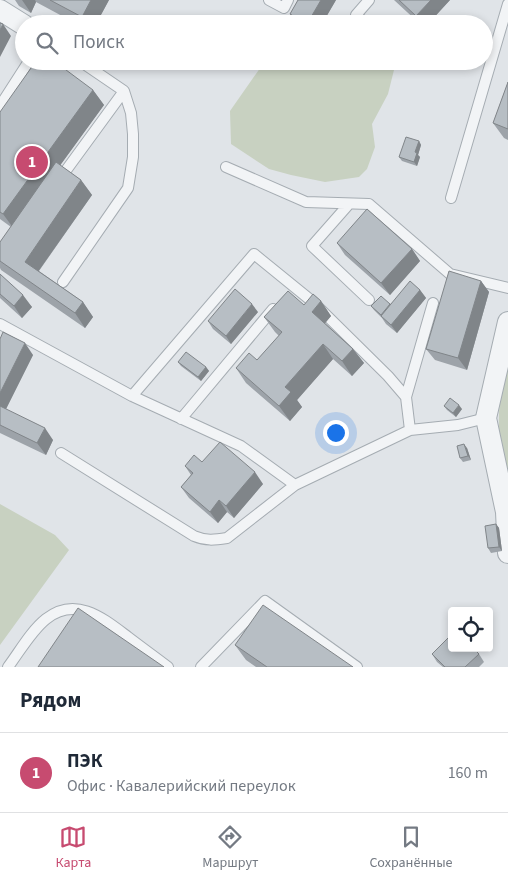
<!DOCTYPE html>
<html lang="ru">
<meta charset="utf-8">
<style>
:root{--surface:#fff;--page:#f6f6f7;--text:#1f2937;--muted:#747a83;--line:#e0e1e3;--accent:#c74b70}
body{margin:0;font-family:"Source Sans 3",sans-serif;background:var(--page);color:var(--text)}
.controls{position:absolute;right:15px;bottom:15px;display:grid;overflow:hidden;border-radius:5px;box-shadow:0 2px 8px #0003}
.controls button{width:45px;height:45px;display:grid;place-items:center;padding:0;border:0;border-bottom:1px solid var(--line);background:var(--surface);color:var(--text);font:25px sans-serif}
.you{position:absolute;left:335px;top:432px;width:18px;height:18px;margin:-12px;border:4px solid #fff;border-radius:50%;background:#1a73e8;box-shadow:0 0 0 8px #1a73e833}
.badge{display:grid;place-items:center;width:32px;height:32px;border-radius:50%;background:var(--accent);color:#fff;font-size:16px;font-weight:700}
.pin{position:absolute;translate:-50% -50%;border:2px solid #fff;box-shadow:0 1px 5px #0006}
.list{margin:0;padding:0;list-style:none}
h2{display:flex;justify-content:space-between;align-items:center;height:65px;margin:0;padding:0 20px;font-size:21px}
h2 small{font-size:16px;font-weight:400;color:var(--muted)}
.list li{display:grid;grid-template-columns:32px 1fr auto;gap:15px;align-items:center;box-sizing:border-box;height:80px;padding:0 20px;border-top:1px solid var(--line)}
.list b{display:block;font-size:19px;white-space:nowrap}
.list p{margin:0;font-size:16px;white-space:nowrap;color:var(--muted)}
.list em{font-size:16px;font-style:normal;color:var(--muted)}
.icon{flex:none;width:28px;height:28px;fill:none;stroke:currentColor;stroke-width:2;stroke-linecap:round;stroke-linejoin:round}
.map{position:relative;flex:none;width:508px;height:667px;overflow:hidden}
.search{position:absolute;background:var(--surface);box-shadow:0 2px 8px #0003;left:15px;right:15px;top:15px;height:55px;display:flex;align-items:center;gap:12px;box-sizing:border-box;padding:0 18px;border-radius:28px;color:var(--muted);font-size:19px}
.sheet{height:145px;background:var(--surface)}
nav{display:flex;justify-content:space-around;align-items:center;box-sizing:border-box;height:70px;border-top:1px solid var(--line);background:var(--surface);font-size:14px;color:var(--muted)}
nav a{display:grid;justify-items:center;gap:2px}
nav .on{color:var(--accent)}
.map>svg:first-child{display:block}
.green{fill:#c8d1c1}
.lines{fill:none;stroke-linecap:round;stroke-linejoin:round}
.service-casing{stroke:#a5acb2;stroke-width:12}
.minor-casing{stroke:#a5acb2;stroke-width:22}
.service{stroke:#f2f4f6;stroke-width:10}
.minor{stroke:#f2f4f6;stroke-width:20}
.wall{fill:#9da3a9}
.shaded-wall{fill:#808589}
.building{fill:#b7bec4;stroke:#808589}
</style>
<div class="map">
<svg width="508" height="667" viewBox="0 0 508 667">
<rect width="100%" height="100%" fill="#e0e4e8"/>
<path class="green" d="M 265,61 L 379,61 L 395,66 L 388,94 L 372,124 L 375,147 L 367,169 L 359,177 L 325,182 L 291,175 L 269,169 L 231,144 L 230,111 Z
M 508,360 L 508,492 C 503,463 496,432 500,402 C 501,388 505,374 508,360 Z
M 0,504 L 55,535 L 69,550 L 0,645 Z"/>
<g class="lines">
<defs>
<path id="service" d="M 269,0 L 284,8 L 288,0
M 366,24 L 356,15 L 369,0
M 0,106 L 29,61
M 226,167 L 306,202 L 369,204 L 450,274 L 508,288
M 59,180 L 124,91 L 80,61
M 451,198 L 508,4
M 349,204 L 312,246 L 369,300
M 63,282 L 128,188 L 133,157 L 133,134 L 131,113 L 124,91
M 0,324 L 132,396 L 241,446 L 295,485
M 132,396 L 254,254 L 313,302 L 388,376 L 406,397
M 181,419 L 273,309
M 410,430 L 406,397 L 433,303
M 61,453 L 194,536 C 206,541 214,540 227,538 L 295,485 L 410,430 L 458,425 L 486,418
M 8,667 C 20,651 31,631 46,619 C 76,595 104,619 128,637 C 141,647 155,657 168,667
M 201,667 L 265,601 L 357,667"/>
<path id="minor" d="M 0,10 L 24,25
M 508,322 L 486,418 L 506,512 L 508,553"/>
</defs>
<use href="#service" class="service-casing"/>
<use href="#minor" class="minor-casing"/>
<use href="#service" class="service"/>
<use href="#minor" class="minor"/>
</g>
<path class="wall" d="M 15,0 L 109,0 L 96,24 L 77,24 L 36,2 L 31,13 L 19,6 Z
M 298,0 L 336,0 L 322,24 L 297,24 L 290,14 Z
M 394,0 L 450,0 L 428,24 L 420,24 Z
M 508,82 L 508,140 L 504,138 L 493,123 Z
M 93,90 L 104,105 L 60,165 L 81,180 L 92,195 L 39,271 L 83,302 L 93,317 L 85,328 L 1,270 L 0,268 L 0,242 L 11,227 L 0,219 L 0,112 Z
M 419,141 L 421,145 L 418,155 L 420,157 L 417,166 L 402,161 L 399,157 Z
M 337,243 L 412,249 L 420,261 L 390,295 L 345,255 Z
M 0,274 L 32,307 L 22,318 L 0,298 Z
M 481,281 L 489,292 L 467,370 L 435,360 L 426,349 Z
M 420,290 L 426,298 L 397,333 L 386,324 L 382,318 L 374,310 L 371,306 L 390,304 Z
M 321,301 L 331,316 L 325,323 L 353,349 L 364,363 L 352,376 L 333,359 L 297,400 L 302,407 L 290,421 L 246,383 L 236,368 L 257,360 L 279,336 L 275,332 L 264,317 L 304,305 Z
M 258,312 L 231,344 L 213,329 L 208,321 Z
M 0,339 L 33,355 L 6,409 L 53,440 L 46,455 L 0,433 Z
M 178,362 L 206,367 L 209,371 L 201,381 L 181,366 Z
M 444,406 L 462,409 L 456,417 L 447,410 Z
M 467,448 L 471,460 L 463,462 L 460,458 Z
M 202,462 L 263,484 L 234,518 L 227,512 L 218,523 L 189,498 L 181,487 L 191,475 L 185,466 Z
M 496,524 L 499,528 L 502,551 L 491,553 L 488,548 Z
M 235,645 L 353,667 L 256,667 L 246,660 Z
M 432,654 L 479,654 L 484,662 L 479,667 L 443,667 L 437,662 Z"/>
<path class="shaded-wall" d="M 22,0 L 35,0 L 36,2 L 31,13 Z
M 91,0 L 109,0 L 96,24 L 86,24 L 82,17 Z
M 321,0 L 336,0 L 322,24 L 307,24 Z
M 431,0 L 450,0 L 428,24 L 421,24 L 416,16 Z
M 3,24 L 11,36 L 0,57 L 0,30 Z
M 93,90 L 104,105 L 14,229 L 3,214 Z
M 419,141 L 421,145 L 418,155 L 420,157 L 417,166 L 414,162 L 415,152 Z
M 81,180 L 92,195 L 35,276 L 25,262 Z
M 412,249 L 420,261 L 390,295 L 381,283 Z
M 481,281 L 489,292 L 467,370 L 458,358 Z
M 420,290 L 426,298 L 397,333 L 391,325 Z
M 23,295 L 32,307 L 22,318 L 14,306 Z
M 321,301 L 331,316 L 322,327 L 312,312 Z
M 83,302 L 93,317 L 85,328 L 75,313 Z
M 252,304 L 258,312 L 231,344 L 226,336 Z
M 25,343 L 33,355 L 3,415 L 0,410 L 0,393 Z
M 323,344 L 333,359 L 297,400 L 302,407 L 290,421 L 279,406 L 285,387 Z
M 353,349 L 364,363 L 352,376 L 342,361 Z
M 206,367 L 209,371 L 201,381 L 198,377 Z
M 459,405 L 462,409 L 456,417 L 453,413 Z
M 45,428 L 53,440 L 46,455 L 37,443 Z
M 464,444 L 467,448 L 471,460 L 468,456 Z
M 255,472 L 263,484 L 234,518 L 226,506 Z
M 219,500 L 227,512 L 218,523 L 210,512 Z
M 496,524 L 499,528 L 502,551 L 499,547 Z"/>
<path class="building" d="M 50,0 L 91,0 L 82,17 Z
M 298,0 L 321,0 L 307,24 L 290,14 Z
M 399,0 L 431,0 L 416,16 Z
M 0,23 L 3,24 L 0,30 Z
M 36,61 L 54,61 L 93,90 L 3,214 L 0,212 L 0,112 Z
M 508,82 L 508,129 L 493,123 Z
M 406,137 L 419,141 L 415,152 L 417,153 L 414,162 L 399,157 Z
M 56,162 L 81,180 L 25,262 L 83,302 L 75,313 L 0,261 L 0,242 Z
M 367,209 L 412,249 L 381,283 L 337,243 Z
M 449,271 L 481,281 L 458,358 L 426,349 Z
M 0,274 L 23,295 L 14,306 L 0,294 Z
M 410,281 L 420,290 L 391,325 L 381,316 Z
M 235,289 L 252,304 L 226,336 L 208,321 Z
M 288,291 L 304,305 L 313,294 L 321,301 L 312,312 L 353,349 L 342,361 L 323,344 L 285,387 L 291,392 L 279,406 L 236,368 L 249,353 L 257,360 L 282,332 L 264,317 Z
M 381,296 L 390,304 L 381,315 L 371,306 Z
M 3,332 L 25,343 L 0,393 L 0,339 Z
M 186,352 L 206,367 L 198,377 L 178,362 Z
M 450,398 L 459,405 L 453,413 L 444,406 Z
M 0,406 L 45,428 L 37,443 L 0,425 Z
M 220,442 L 255,472 L 226,506 L 219,500 L 210,512 L 181,487 L 193,473 L 185,466 L 194,455 L 202,462 Z
M 464,444 L 468,456 L 460,458 L 457,446 Z
M 496,524 L 499,547 L 488,548 L 485,526 Z
M 263,605 L 353,667 L 267,667 L 235,645 Z
M 78,608 L 164,667 L 38,667 Z
M 452,634 L 452,648 L 473,648 L 479,654 L 465,667 L 445,667 L 432,654 Z"/>
</svg>
<div class="controls">
<button><svg class="icon" aria-label="locate" viewBox="0 0 24 24"><circle cx="12" cy="12" r="6"/><path d="M12 2v4M12 18v4M2 12h4M18 12h4"/></svg></button>
</div>
<div class="you"></div>
<div class="pin badge" style="left:32px;top:162px">1</div>
<div class="search"><svg class="icon" aria-label="search" viewBox="0 0 24 24"><circle cx="10" cy="10" r="6"/><path d="M15 15l6 6"/></svg>Поиск</div>
</div>
<section class="sheet">
<h2>Рядом<small></small></h2>
<ul class="list">
<li><span class="badge">1</span><div><b>ПЭК</b><p>Офис · Кавалерийский переулок</p></div><em>160 m</em></li>
</ul>
</section>
<nav>
<a class="on"><svg class="icon" aria-label="map" viewBox="0 0 24 24"><path d="M3 6l6-2 6 2 6-2v14l-6 2-6-2-6 2zM9 4v14M15 6v14"/></svg>Карта</a>
<a><svg class="icon" aria-label="directions" viewBox="0 0 24 24"><path d="M12 3l9 9-9 9-9-9zM9 14v-3h6M13 9l2 2-2 2"/></svg>Маршрут</a>
<a><svg class="icon" aria-label="saved" viewBox="0 0 24 24"><path d="M7 4h10v16l-5-4-5 4z"/></svg>Сохранённые</a>
</nav>
